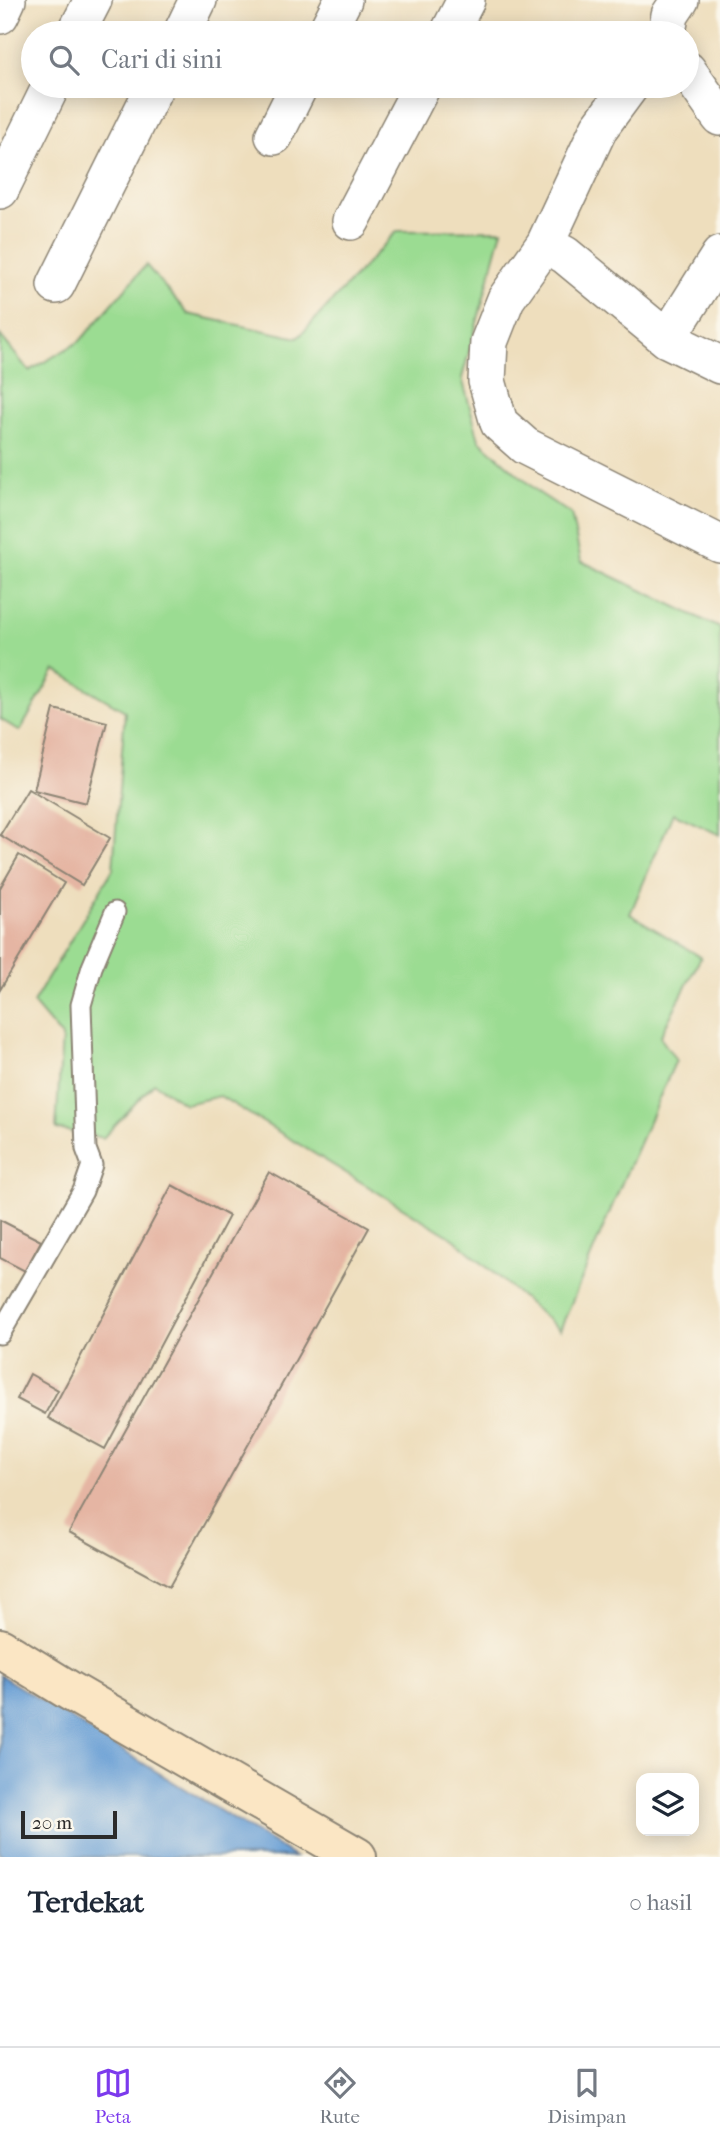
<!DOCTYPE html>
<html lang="id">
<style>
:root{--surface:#fff;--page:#f2f2f3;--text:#1f2937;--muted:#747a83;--line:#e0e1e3;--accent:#7c3aed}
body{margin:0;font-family:"IM FELL French Canon",serif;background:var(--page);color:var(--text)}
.controls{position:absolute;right:21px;bottom:21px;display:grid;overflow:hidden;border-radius:14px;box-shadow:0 4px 18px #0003}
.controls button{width:63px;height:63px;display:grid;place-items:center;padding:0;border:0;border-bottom:2px solid var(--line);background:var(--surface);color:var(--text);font:35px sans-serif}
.scale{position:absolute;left:21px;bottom:18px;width:96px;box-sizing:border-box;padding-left:7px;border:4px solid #2b2b2b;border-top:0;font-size:19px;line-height:24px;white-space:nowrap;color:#2b2b2b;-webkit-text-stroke:5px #fbf7ec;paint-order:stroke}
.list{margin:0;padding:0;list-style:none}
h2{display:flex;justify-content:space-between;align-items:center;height:91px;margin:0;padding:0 28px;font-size:30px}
h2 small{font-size:23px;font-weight:400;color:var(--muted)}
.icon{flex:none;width:38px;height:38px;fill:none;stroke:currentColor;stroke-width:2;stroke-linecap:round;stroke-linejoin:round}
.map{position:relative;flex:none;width:720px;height:1857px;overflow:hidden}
.search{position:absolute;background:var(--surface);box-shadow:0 4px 18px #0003;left:21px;right:21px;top:21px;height:77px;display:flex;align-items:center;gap:18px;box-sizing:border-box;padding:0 24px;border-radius:38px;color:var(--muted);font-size:26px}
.sheet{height:189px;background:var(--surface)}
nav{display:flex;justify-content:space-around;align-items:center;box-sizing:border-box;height:98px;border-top:2px solid var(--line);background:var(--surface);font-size:19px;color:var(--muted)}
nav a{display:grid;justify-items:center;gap:4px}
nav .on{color:var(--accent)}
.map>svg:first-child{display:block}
.green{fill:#9bdc92;stroke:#63845e;stroke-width:2}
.water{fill:#669dd4;stroke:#486480;stroke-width:2}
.building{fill:#e5b5a3}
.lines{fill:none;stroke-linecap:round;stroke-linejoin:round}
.lane-casing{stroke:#8c8474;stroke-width:23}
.street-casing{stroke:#8c8474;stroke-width:40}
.secondary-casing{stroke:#8c8474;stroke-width:42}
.lane{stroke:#fff;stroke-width:19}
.street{stroke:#fff;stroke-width:37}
.secondary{stroke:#fbe6c4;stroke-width:38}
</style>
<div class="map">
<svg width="720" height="1857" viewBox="0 0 720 1857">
<rect width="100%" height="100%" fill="#fbf7ec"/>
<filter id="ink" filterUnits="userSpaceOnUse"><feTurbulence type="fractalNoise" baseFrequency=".0143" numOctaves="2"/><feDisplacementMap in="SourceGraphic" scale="14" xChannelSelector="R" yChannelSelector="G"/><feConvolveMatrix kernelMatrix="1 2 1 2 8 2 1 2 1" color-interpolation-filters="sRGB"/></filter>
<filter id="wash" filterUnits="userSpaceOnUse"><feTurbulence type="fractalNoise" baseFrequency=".00686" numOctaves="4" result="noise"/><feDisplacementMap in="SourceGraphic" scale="28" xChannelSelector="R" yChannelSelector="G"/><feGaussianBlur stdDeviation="1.57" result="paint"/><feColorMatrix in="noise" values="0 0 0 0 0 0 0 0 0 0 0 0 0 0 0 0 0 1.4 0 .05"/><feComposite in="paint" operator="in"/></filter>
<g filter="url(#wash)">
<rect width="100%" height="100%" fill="#eedebd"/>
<path class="green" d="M 502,230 L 462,378 L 479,440 L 539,493 L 571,514 L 581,561 L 720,628 L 720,835 L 673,813 L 630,914 L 701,957 L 660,1037 L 676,1060 L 627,1171 L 560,1330 L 454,1239 L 220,1096 L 185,1104 L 154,1083 L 103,1138 L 56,1129 L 62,1037 L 33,1003 L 113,869 L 125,711 L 55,670 L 20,731 L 0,719 L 0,335 L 29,371 L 80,341 L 146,265 L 188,314 L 298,338 L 397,231 Z"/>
<path class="water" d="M 0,1675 L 295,1857 L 5,1857 L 0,1854 Z"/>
<g id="blocks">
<path class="building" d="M 54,709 L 107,722 L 86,803 L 34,790 Z
M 28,789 L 110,838 L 82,885 L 0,835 Z
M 19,855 L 64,883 L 0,990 L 0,888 Z
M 269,1172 L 369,1228 L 169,1587 L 69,1532 Z
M 172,1185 L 229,1216 L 105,1449 L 48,1418 Z
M 0,1220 L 41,1241 L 25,1271 L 0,1258 Z
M 30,1374 L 58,1390 L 45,1414 L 17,1399 Z"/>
</g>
</g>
<g filter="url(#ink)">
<use href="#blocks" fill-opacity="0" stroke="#8c8474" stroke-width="2"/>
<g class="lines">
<defs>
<path id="lane" d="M 0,1334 L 83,1191 L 92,1165 L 86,1149 L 81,1005 L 92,967 L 115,912"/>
<path id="street" d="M 0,15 L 7,0
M 76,33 L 93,0
M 182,33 L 198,0
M 326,33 L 343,0
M 449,33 L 466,0
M 667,33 L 670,15 L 680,0
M 687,70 L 720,117
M 630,86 L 599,128 L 545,244 L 565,255 L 667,339 L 720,365
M 274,136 L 299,86
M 0,190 L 51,86
M 351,221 L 422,86
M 545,244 L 506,299 L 489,342 L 487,381 L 499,423 L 525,446 L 720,544
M 56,285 L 155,86
M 667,339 L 720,255"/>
<path id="secondary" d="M 0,1648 L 70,1691 L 357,1857"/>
</defs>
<use href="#lane" class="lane-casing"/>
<use href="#street" class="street-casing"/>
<use href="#secondary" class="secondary-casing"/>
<use href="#lane" class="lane"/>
<use href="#street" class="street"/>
<use href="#secondary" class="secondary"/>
</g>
</g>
</svg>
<div class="controls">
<button><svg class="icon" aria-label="layers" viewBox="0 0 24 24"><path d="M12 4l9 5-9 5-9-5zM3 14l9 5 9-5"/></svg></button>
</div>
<div class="scale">20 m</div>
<div class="search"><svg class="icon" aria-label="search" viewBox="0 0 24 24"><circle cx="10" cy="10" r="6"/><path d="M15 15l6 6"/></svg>Cari di sini</div>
</div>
<section class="sheet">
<h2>Terdekat<small>0 hasil</small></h2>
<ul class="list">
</ul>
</section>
<nav>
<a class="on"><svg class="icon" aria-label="map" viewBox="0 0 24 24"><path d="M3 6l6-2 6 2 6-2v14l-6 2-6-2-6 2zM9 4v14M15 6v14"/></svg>Peta</a>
<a><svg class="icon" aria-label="directions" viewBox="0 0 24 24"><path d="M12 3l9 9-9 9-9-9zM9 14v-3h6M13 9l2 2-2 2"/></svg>Rute</a>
<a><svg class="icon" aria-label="saved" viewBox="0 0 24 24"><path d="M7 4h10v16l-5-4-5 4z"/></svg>Disimpan</a>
</nav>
